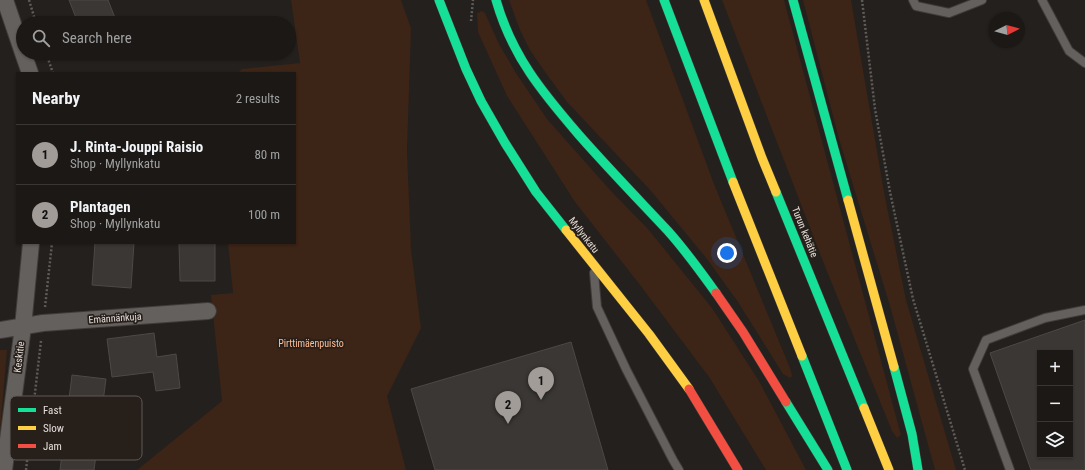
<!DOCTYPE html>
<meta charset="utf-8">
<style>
:root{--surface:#1b1816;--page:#282523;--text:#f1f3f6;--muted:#a0a0a1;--line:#393735;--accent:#a19c98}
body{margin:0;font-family:"Roboto Condensed",sans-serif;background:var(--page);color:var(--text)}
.controls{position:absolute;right:12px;bottom:12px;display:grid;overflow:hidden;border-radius:0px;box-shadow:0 1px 3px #0004}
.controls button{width:36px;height:36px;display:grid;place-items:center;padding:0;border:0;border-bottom:1px solid var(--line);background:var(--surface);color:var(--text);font:20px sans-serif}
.compass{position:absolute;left:989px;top:12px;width:36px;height:36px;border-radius:50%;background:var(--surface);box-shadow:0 1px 3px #0004;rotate:84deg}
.you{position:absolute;left:727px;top:253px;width:14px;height:14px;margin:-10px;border:3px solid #fff;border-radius:50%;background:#1a73e8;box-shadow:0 0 0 6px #1a73e833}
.badge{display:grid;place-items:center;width:26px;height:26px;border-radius:50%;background:var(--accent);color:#111;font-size:13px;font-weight:700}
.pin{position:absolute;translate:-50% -33px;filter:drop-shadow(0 1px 2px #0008)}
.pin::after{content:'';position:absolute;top:21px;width:14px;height:12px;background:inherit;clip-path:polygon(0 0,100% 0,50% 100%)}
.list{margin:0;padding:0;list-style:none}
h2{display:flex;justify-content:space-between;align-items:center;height:52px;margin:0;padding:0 16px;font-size:17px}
h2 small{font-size:13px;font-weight:400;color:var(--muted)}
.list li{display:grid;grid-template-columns:26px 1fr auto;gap:12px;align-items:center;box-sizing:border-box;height:60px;padding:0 16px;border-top:1px solid var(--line)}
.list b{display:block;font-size:15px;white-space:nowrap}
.list p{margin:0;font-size:13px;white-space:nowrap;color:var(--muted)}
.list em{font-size:13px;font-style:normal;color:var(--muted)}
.icon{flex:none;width:22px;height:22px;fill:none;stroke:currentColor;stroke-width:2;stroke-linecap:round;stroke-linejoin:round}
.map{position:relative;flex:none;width:1085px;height:470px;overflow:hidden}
.search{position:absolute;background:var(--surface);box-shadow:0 1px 3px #0004;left:16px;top:16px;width:280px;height:44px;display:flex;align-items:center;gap:10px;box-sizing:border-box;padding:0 14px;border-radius:22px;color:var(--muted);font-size:15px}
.panel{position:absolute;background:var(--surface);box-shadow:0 1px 3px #0004;left:16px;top:72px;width:280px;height:172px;border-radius:0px}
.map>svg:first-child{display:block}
.green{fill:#3c2416}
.building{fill:#3a3734;stroke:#4c4946;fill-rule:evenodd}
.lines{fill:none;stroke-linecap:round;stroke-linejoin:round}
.lane-casing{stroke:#403c39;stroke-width:10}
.street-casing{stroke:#403c39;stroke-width:18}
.fast-casing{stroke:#403c39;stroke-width:10}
.slow-casing{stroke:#403c39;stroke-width:10}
.jam-casing{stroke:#403c39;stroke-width:10}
.path{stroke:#5f5c59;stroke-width:2.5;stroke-dasharray:2 2;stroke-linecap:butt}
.lane{stroke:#63605e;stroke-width:8}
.street{stroke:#63605e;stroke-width:16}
.fast{stroke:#16e098;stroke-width:9}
.slow{stroke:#ffcf43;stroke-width:9}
.jam{stroke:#f24e42;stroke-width:9}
.labels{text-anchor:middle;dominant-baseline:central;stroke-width:3.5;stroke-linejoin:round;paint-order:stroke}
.street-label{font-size:10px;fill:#e4dedb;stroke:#271f1a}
.park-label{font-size:10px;fill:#ffbd97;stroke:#271f1a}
.key{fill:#271f1a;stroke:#605854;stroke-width:1}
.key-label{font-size:11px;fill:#e4dedb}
</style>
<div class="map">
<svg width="1085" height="470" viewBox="0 0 1085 470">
<rect width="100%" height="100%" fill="#24201d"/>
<path class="green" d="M 291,0 L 401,0 L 411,28 L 407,151 L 411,249 L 421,328 L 387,396 L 406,470 L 137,470 L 222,401 L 211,295 L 233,293 L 228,243 L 295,243 L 295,73 L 238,73 L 242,69 L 300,63 Z
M 509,0 L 646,0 L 714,184 L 790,368 L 792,376 L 790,378 L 783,374 L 738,302 L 707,259 L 651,191 L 567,102 L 545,72 L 530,50 L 520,30 Z
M 722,0 L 784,0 L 901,435 L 897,438 L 892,431 L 826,269 Z
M 803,0 L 851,0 L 884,192 L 906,300 L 956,470 L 935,470 L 890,306 L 839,139 Z
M 482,11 L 485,13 L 499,44 L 516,73 L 547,119 L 611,191 L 648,229 L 712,308 L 759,381 L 806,470 L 766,470 L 709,377 L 640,285 L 575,202 L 507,96 L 478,32 L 477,13 Z
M 0,350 L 7,350 L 0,431 Z"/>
<path class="building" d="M 69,0 L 108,0 L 117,23 L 78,23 Z
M 95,243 L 134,243 L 131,288 L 92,285 Z
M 179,243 L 215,243 L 215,281 L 180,281 Z
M 1085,320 L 1085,470 L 1031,470 L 990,353 ZM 1040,353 L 1070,353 L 1070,455 L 1040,455 Z
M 154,333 L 157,357 L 176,354 L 180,388 L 156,391 L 153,372 L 112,377 L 107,339 Z
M 571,342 L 608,470 L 435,470 L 411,389 Z
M 72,375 L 106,379 L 94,470 L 60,470 Z"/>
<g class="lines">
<defs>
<path id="lane" d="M 913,0 L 916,6 L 949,13 L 982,0
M 1042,0 L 1069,51 L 1085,63
M 594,273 L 597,307 L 626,369 L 673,460 L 679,470
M 1010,470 L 973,369 L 986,340 L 1045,318 L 1085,310"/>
<path id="street" d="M 5,0 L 23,53
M 23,53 L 30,73
M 0,330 L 43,323 L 208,311
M 4,470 L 23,327 L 31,243"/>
<path id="fast" d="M 439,0 L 466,69 L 481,101 L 505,143 L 536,192 L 566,230
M 496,0 C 512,56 542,92 579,135 C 608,168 638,199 668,231 C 685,250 701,272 716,293
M 664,0 L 733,182
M 793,0 L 848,200
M 776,192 L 864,408
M 802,356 L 847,470
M 894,367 L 912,434 L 918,470
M 786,402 L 828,470"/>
<path id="slow" d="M 704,0 L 762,158 L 776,192
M 733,182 L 802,356
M 848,200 L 894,367
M 566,230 L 649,334 L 689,389
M 864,408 L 889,470"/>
<path id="jam" d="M 716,293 L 743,332 L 786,402
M 689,389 L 738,470"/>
</defs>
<use href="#lane" class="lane-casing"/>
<use href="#street" class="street-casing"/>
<use href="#fast" class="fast-casing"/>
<use href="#slow" class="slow-casing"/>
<use href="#jam" class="jam-casing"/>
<path class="path" d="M 29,0 L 36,23
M 862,0 L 875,109 L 890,192 L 913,299 L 965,470
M 471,21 L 473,0
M 46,53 L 53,73
M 45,307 L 52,243
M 26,470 L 41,341"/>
<use href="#lane" class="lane"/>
<use href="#street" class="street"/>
<use href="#fast" class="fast"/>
<use href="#slow" class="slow"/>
<use href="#jam" class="jam"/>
</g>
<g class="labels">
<g class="street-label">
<text transform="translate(805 232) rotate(68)">Turun kehätie</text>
<text transform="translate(584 235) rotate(52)">Myllynkatu</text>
<text transform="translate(115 318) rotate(-4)">Emännänkuja</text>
<text transform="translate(19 357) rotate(-83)">Keskitie</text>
</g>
<g class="park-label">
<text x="311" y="343">Pirttimäenpuisto</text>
</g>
</g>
<rect x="10" y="396" width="132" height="64" rx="6" class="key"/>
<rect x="18" y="408" width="18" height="4" fill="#16e098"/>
<rect x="18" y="426" width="18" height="4" fill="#ffcf43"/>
<rect x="18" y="444" width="18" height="4" fill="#f24e42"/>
<g class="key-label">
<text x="43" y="414">Fast</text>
<text x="43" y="432">Slow</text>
<text x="43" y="450">Jam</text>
</g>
</svg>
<div class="controls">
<button>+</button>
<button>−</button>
<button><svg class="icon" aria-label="layers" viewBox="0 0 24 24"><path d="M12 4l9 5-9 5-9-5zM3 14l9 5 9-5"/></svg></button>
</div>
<svg class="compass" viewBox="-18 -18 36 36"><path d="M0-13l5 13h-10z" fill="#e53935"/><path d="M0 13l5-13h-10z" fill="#a0a0a1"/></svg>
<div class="you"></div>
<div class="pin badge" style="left:541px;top:400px">1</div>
<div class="pin badge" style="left:508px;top:424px">2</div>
<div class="search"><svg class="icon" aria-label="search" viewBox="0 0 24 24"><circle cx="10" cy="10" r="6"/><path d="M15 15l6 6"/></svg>Search here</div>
<section class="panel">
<h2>Nearby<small>2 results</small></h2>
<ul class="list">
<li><span class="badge">1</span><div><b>J. Rinta-Jouppi Raisio</b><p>Shop · Myllynkatu</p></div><em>80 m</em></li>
<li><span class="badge">2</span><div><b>Plantagen</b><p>Shop · Myllynkatu</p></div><em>100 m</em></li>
</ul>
</section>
</div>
